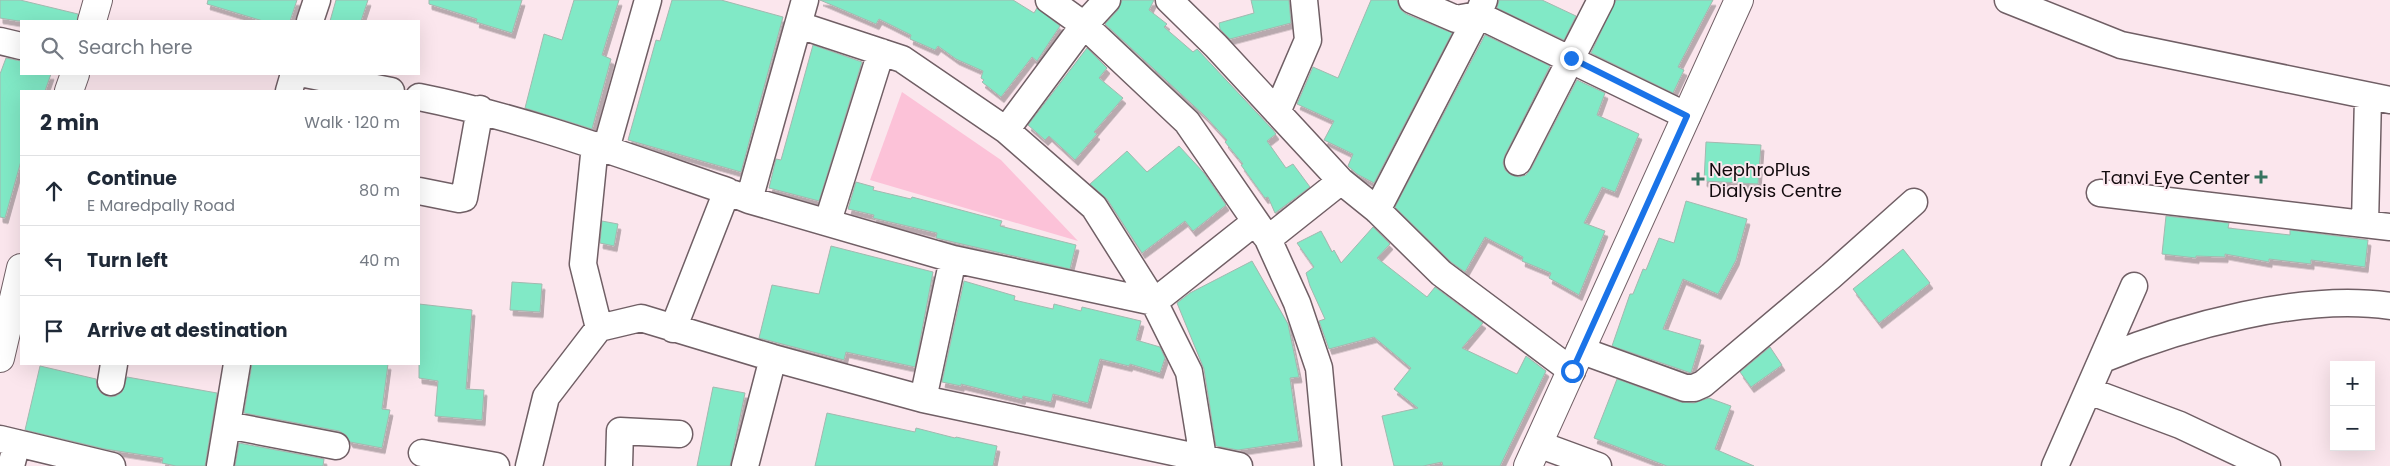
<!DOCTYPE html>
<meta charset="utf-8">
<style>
:root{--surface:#fff;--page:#f6f6f7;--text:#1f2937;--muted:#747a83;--line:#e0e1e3}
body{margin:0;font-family:Poppins,sans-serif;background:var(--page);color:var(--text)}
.controls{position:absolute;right:15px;bottom:15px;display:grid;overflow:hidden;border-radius:0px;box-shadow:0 5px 20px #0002}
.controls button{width:45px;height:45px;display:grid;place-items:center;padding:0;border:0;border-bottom:1px solid var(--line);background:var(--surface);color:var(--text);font:25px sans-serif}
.stop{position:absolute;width:15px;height:15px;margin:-11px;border:4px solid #1a73e8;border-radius:50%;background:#fff}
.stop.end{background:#1a73e8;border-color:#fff;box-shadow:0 1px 5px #0008}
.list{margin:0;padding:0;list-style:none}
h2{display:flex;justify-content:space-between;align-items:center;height:65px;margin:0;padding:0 20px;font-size:21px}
h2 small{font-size:16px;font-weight:400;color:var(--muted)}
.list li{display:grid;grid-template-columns:32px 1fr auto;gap:15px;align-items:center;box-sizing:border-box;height:70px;padding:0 20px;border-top:1px solid var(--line)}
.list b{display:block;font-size:19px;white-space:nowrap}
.list p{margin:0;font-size:16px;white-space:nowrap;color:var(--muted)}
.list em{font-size:16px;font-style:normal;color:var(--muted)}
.icon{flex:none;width:28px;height:28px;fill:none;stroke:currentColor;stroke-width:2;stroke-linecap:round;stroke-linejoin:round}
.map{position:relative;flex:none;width:2390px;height:466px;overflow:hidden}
.search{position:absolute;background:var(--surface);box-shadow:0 5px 20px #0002;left:20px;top:20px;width:400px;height:55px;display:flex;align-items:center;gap:12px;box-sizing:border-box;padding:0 18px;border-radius:0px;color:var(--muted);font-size:19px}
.panel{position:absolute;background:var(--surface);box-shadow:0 5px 20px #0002;left:20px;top:90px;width:400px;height:275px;border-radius:0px}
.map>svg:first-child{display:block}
.green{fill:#fcc2d8}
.building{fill:#81e9c6;stroke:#a3b8af;filter:url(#shadow)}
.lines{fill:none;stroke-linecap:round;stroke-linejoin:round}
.street-casing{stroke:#705f65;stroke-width:29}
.secondary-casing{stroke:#705f65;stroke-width:30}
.street{stroke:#fff;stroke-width:26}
.secondary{stroke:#fff;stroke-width:28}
.route{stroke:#1a73e8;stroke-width:6}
.poi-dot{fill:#377460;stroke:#fbe6ed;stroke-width:2}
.labels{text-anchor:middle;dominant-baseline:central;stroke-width:4;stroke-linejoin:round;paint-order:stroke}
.poi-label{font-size:18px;fill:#120b0e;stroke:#fbe6ed;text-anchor:start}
</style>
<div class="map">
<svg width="2390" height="466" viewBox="0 0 2390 466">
<defs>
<filter id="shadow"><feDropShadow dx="3" dy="5.5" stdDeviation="0" flood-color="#0004"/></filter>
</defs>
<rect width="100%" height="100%" fill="#fbe6ed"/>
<path class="green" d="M 902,92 L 1001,160 L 1078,241 L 870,180 Z"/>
<path class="building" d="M 0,0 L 20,0 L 78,14 L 77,21 L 18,21 L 0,18 Z
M 208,0 L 297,0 L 290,21 L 263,21 L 207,4 Z
M 336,0 L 368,0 L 361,21 L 330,21 Z
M 429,0 L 522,0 L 512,33 L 476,22 L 477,19 L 429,4 Z
M 574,0 L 619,0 L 602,55 L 611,59 L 592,129 L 525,108 L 544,34 L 562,40 Z
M 672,0 L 721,0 L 783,17 L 741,172 L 628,140 L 656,40 L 660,41 Z
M 820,0 L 1013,0 L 1034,13 L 1037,8 L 1060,26 L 1037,61 L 1032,57 L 1001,97 L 982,82 L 984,80 L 981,78 L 983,71 L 956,59 L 938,46 L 935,50 L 910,39 L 911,35 L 879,19 L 876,24 Z
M 1122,0 L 1154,0 L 1149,10 L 1167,24 L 1164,27 L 1193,52 L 1197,49 L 1273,130 L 1276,134 L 1267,141 L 1286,168 L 1293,164 L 1310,187 L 1275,213 L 1268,197 L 1265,198 L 1241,165 L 1243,164 L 1225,142 L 1227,140 L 1206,117 L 1105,24 L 1118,10 Z
M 1251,0 L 1289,0 L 1291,23 L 1230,39 L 1220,29 L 1219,23 L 1254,13 Z
M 1371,0 L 1397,0 L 1400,9 L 1406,14 L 1452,33 L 1374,183 L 1357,174 L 1348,166 L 1353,154 L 1324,140 L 1334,121 L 1297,104 L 1313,67 L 1338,78 Z
M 1499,0 L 1542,0 L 1576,16 L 1564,40 L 1497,8 Z
M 1616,0 L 1713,0 L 1678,67 L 1684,70 L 1673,93 L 1591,53 Z
M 1485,35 L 1550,66 L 1505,155 L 1503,163 L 1505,170 L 1511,175 L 1519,177 L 1526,175 L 1531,169 L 1577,80 L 1605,93 L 1597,115 L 1639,134 L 1615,192 L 1602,187 L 1584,223 L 1605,231 L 1579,295 L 1549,278 L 1551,273 L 1522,261 L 1523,257 L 1485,237 L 1465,272 L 1451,262 L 1395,207 Z
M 813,45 L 862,62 L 819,201 L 769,188 L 776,159 L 781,160 Z
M 1087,48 L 1107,68 L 1099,78 L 1123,98 L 1094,132 L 1097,134 L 1075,160 L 1049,136 L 1045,140 L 1028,125 Z
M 6,58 L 21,61 L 21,74 L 51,74 L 45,91 L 21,91 L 21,161 L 5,218 L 0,217 L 0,74 Z
M 1706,142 L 1761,145 L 1758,184 L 1704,181 Z
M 1179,146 L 1204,173 L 1226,205 L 1193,231 L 1185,221 L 1142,253 L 1107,199 L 1090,184 L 1127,151 L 1147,172 Z
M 856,182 L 874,187 L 873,190 L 911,199 L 912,197 L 1002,221 L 1000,226 L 1076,245 L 1070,269 L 936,238 L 937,233 L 873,218 L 874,215 L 848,209 Z
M 1686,201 L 1747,219 L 1736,260 L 1718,294 L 1683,279 L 1663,329 L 1701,340 L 1691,373 L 1612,346 L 1630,294 L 1633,294 L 1643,269 L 1646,270 L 1659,238 L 1674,243 Z
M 2166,216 L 2229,223 L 2228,228 L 2290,235 L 2290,230 L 2368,240 L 2365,267 L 2311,260 L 2311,264 L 2269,259 L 2269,262 L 2225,254 L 2225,257 L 2196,256 L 2196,258 L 2162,254 Z
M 602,221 L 618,224 L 614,246 L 600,243 Z
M 1373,227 L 1390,244 L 1377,258 L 1427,297 L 1435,287 L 1483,323 L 1462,348 L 1517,374 L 1526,356 L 1546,371 L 1500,466 L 1443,466 L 1442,462 L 1423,466 L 1394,466 L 1382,416 L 1418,408 L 1394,389 L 1411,368 L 1374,337 L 1329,349 L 1319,321 L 1325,319 L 1310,286 L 1306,273 L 1314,267 L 1297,243 L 1321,231 L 1332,252 L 1334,250 L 1341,263 Z
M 831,246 L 933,272 L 915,367 L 846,352 L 844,360 L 759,338 L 772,285 L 819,294 Z
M 1903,249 L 1930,283 L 1879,323 L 1853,289 Z
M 1252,261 L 1288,324 L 1299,377 L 1290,378 L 1299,441 L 1238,450 L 1216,446 L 1204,369 L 1177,303 L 1190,293 Z
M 964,281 L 1015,296 L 1014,300 L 1053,309 L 1054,304 L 1081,311 L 1082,307 L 1141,321 L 1136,340 L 1160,347 L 1165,358 L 1160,373 L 1130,364 L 1129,366 L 1100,359 L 1088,403 L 1053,394 L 1051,402 L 1023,396 L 1022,399 L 961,384 L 961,386 L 942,382 Z
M 512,282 L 542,284 L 540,312 L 510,310 Z
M 419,304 L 472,310 L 466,389 L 484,390 L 482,420 L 435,416 L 438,381 L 419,378 Z
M 1770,347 L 1782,365 L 1751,387 L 1740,372 Z
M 252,364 L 388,364 L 382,409 L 390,410 L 382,448 L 350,442 L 346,435 L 339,431 L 244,413 Z
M 40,366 L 96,379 L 97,387 L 101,393 L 109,397 L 116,396 L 122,392 L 127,377 L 217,393 L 205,466 L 176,466 L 162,463 L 163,458 L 105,449 L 25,430 Z
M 1617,379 L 1680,402 L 1694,403 L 1709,398 L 1731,406 L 1715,449 L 1754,466 L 1667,466 L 1594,438 Z
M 713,387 L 745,393 L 730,466 L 697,466 Z
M 827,413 L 915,432 L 916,428 L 955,438 L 956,437 L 997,446 L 993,466 L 815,466 Z
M 239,443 L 324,459 L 323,466 L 235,466 Z"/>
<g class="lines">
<defs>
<path id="street" d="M 1049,0 L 1084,25 L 1187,122 L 1265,235
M 1169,0 L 1216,46 L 1341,181
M 1484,0 L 1478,15 L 1687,116
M 2008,0 L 2121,45 L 2390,100
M 310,21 L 317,0
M 799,25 L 902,59 L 1006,130 L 1094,207 L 1154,302 L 1189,372 L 1203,458
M 0,41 L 21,46
M 305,74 L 391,91
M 289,91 L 294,74
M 419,97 C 524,118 625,156 727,191 L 673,329
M 1277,112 L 1308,40 L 1304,0
M 1006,130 L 1084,25 L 1107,0
M 595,145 L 583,264 L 599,328
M 606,149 L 648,0
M 1518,162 L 1601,0
M 419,191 L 459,199 L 464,198 L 480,109
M 2100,193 L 2390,227
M 734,194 L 749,200 L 805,0
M 749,200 L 953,259 L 1154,302 L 1255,222
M 1377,210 L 1478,15 L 1456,19 L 1412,0
M 828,221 L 881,52
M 2365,224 L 2368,97
M 1580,350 L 1685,388 L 1694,388 L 1703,384 L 1831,276 L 1914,202
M 2103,359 C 2183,326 2303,293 2390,306
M 111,382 L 114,364
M 2089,391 L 2180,425 L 2267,466
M 923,399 L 953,259
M 227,425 L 336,446
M 0,439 L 112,466
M 1538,444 L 1598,466
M 422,453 L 496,466
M 11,466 L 17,443
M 220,466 L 237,364
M 529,466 L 546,397 L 599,328 L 641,318 L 773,358 L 923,399 L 1239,466
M 619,466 L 620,431 L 679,434
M 745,466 L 773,358
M 1328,466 L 1319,368 L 1297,303 L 1268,239 L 1341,181 L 1377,210 L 1441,273 L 1572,371
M 2055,466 L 2134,286"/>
<path id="secondary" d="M 92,21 L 98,0
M 69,91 L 75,74
M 0,358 L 21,268
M 1528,466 L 1739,0"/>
</defs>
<use href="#street" class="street-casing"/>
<use href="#secondary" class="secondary-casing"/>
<use href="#street" class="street"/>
<use href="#secondary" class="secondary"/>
</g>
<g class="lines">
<path class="route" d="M 1571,58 L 1687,116 L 1572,371"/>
</g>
<g class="poi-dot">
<path d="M2258.5 169.5h5v5h5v5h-5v5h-5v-5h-5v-5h5z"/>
<path d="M1695.5 171.5h5v5h5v5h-5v5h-5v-5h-5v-5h5z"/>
</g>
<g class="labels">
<g class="poi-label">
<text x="1709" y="169">NephroPlus<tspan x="1709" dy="21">Dialysis Centre</tspan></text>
<text x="2250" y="177" text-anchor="end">Tanvi Eye Center</text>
</g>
</g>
</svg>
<div class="controls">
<button>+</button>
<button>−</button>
</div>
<div class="stop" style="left:1572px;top:371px"></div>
<div class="stop end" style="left:1571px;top:58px"></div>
<div class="search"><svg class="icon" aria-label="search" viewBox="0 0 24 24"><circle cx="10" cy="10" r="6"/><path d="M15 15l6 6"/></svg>Search here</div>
<section class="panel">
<h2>2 min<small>Walk · 120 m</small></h2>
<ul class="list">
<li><svg class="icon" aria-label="ahead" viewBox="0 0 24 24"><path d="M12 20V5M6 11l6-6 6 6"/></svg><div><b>Continue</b><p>E Maredpally Road</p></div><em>80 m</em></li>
<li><svg class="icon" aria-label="left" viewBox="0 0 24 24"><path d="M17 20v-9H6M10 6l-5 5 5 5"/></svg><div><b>Turn left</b></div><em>40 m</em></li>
<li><svg class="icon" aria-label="arrive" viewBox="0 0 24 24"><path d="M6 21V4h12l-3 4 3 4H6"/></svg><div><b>Arrive at destination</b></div></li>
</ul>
</section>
</div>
